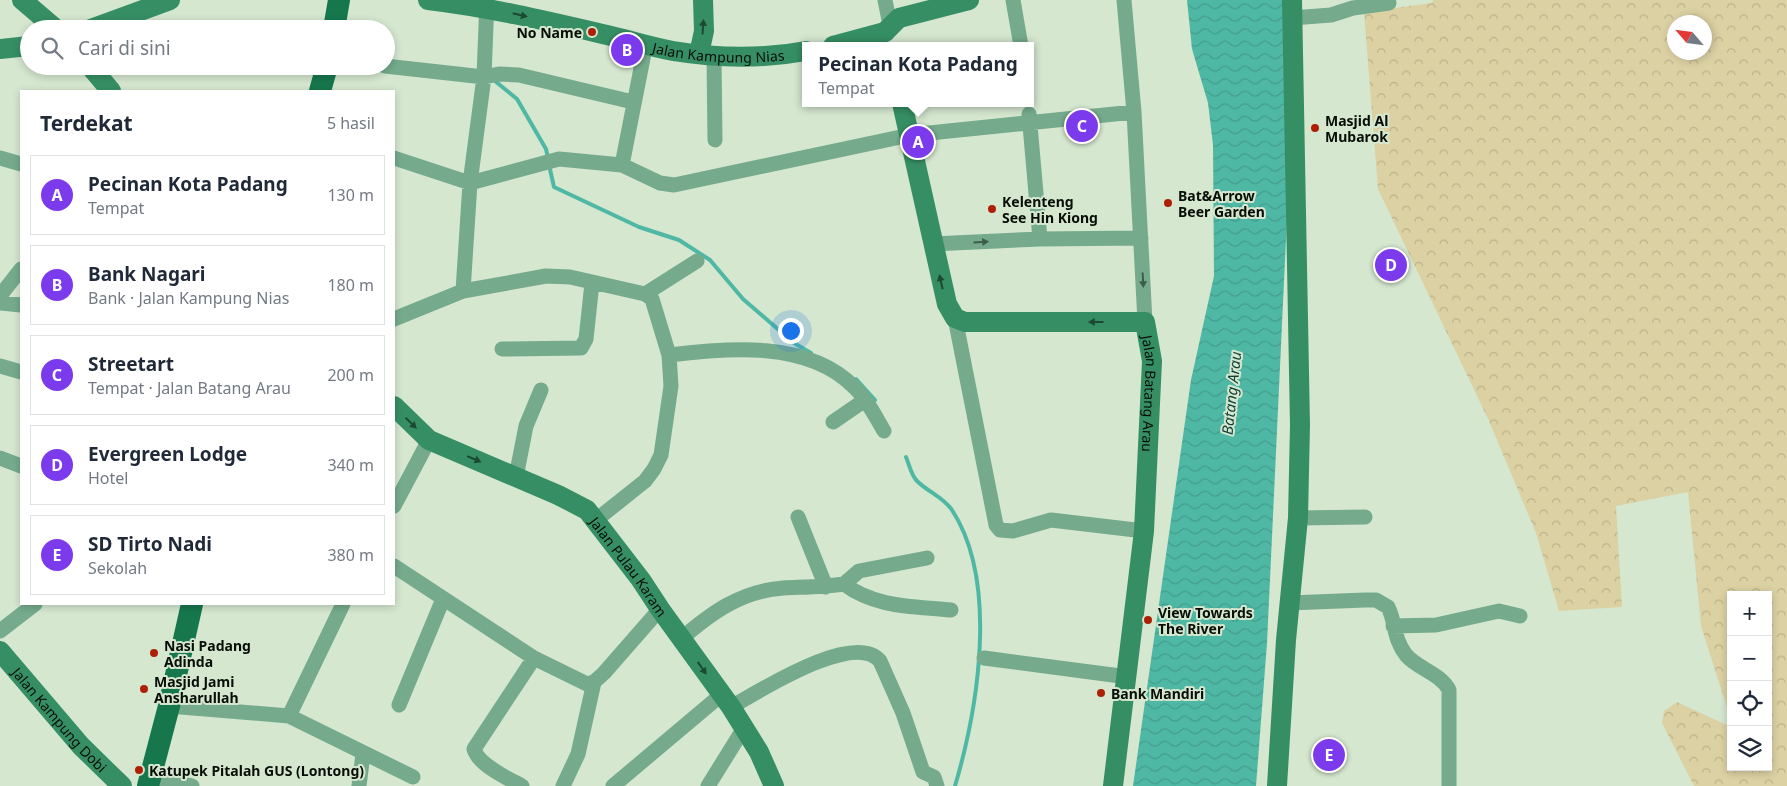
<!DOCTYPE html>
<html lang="id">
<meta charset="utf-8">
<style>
:root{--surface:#fff;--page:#f6f6f7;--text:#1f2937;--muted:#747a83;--line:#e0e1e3;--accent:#7c3aed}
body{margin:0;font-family:"Noto Sans",sans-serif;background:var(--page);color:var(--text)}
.controls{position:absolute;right:15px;bottom:15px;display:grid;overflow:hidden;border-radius:0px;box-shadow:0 2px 8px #0003}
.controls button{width:45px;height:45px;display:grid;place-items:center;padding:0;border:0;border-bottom:1px solid var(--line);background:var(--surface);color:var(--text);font:25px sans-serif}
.compass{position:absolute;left:1667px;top:15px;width:45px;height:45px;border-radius:50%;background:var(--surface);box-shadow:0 2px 8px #0003;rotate:298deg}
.you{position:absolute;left:790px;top:330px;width:18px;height:18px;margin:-12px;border:4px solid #fff;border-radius:50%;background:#1a73e8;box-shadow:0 0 0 8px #1a73e833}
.badge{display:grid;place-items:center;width:32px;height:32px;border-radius:50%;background:var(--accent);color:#fff;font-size:16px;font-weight:700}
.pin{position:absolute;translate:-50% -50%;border:2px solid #fff;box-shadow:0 1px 5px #0006}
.popup{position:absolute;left:802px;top:42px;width:232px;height:65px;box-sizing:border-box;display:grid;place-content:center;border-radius:0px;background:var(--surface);filter:drop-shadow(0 1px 4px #0005);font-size:16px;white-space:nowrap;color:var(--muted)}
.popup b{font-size:19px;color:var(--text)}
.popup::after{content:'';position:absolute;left:50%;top:100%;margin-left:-10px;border:10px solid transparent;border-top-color:var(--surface)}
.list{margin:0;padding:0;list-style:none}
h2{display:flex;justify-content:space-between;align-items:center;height:65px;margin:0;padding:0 20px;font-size:21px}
h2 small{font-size:16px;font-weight:400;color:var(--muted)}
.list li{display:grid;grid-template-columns:32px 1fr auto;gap:15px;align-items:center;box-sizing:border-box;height:80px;margin:0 10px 10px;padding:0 10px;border:1px solid var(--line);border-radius:0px}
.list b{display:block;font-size:19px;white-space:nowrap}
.list p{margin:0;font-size:16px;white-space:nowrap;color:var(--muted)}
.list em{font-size:16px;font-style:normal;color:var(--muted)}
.icon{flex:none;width:28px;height:28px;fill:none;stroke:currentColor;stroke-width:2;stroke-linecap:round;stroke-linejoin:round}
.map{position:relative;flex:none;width:1787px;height:786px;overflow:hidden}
.search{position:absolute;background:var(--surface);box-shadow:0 2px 8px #0003;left:20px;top:20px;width:375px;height:55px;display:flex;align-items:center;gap:12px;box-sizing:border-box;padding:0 18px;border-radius:28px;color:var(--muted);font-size:19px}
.panel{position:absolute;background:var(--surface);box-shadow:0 2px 8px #0003;left:20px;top:90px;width:375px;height:515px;border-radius:0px}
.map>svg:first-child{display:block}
.forest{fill:url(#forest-crowns);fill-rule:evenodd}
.water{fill:url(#water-waves)}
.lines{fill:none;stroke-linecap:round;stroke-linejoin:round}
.stream{stroke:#4fb8a5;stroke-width:4}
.street{stroke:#75ab8c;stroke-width:15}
.secondary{stroke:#368f64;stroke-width:20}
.primary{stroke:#16774d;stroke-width:22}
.oneway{fill:#1d4831}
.oneway2{fill:#3e5c4a}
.poi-dot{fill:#ae2006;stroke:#d5e7cf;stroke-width:2}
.labels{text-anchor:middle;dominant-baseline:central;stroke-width:4;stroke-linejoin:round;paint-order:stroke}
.poi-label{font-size:14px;font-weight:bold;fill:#080e07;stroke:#d5e7cf;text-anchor:start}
.street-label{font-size:14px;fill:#080e07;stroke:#d5e7cf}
.water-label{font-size:15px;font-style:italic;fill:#114038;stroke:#d5e7cf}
</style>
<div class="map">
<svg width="1787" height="786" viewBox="0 0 1787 786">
<defs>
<pattern id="forest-crowns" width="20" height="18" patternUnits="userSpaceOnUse" patternTransform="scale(1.25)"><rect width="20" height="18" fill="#dcd1a3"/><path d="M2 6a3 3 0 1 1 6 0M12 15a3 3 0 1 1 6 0" fill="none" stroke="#bbb28b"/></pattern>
<pattern id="water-waves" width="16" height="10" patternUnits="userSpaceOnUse" patternTransform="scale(1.25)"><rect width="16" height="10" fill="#4fb8a5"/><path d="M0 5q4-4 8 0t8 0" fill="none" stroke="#439d8d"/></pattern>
</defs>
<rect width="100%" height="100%" fill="#d5e7cf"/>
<path class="forest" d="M 1433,0 L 1787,0 L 1787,786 L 1694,786 L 1662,723 L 1664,711 L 1677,702 L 1731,727 L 1731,767 L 1768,767 L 1768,595 L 1731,595 L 1731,720 L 1701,626 L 1688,492 L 1616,506 L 1622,607 L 1559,611 L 1536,533 L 1489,421 L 1378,189 L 1364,12 L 1432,3 ZM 1674,22 L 1704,22 L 1704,52 L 1674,52 Z"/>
<path class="water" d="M 1187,0 L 1287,0 L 1287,218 L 1267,643 L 1256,786 L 1133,786 L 1191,380 L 1214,276 L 1213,145 L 1208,103 L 1192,49 Z"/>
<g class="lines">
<path class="stream" d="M 495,81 L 517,99 L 546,149 L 548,158
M 549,165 L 554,187 L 639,227 L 679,240 L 710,260 L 743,299 L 794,343 L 811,353
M 856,379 L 875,400
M 906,457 C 909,464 911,475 917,481 C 928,492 943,497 952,510 C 999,582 978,708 955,786"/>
<path class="street" d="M 885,0 L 890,25
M 1013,0 L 1021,46
M 1124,0 L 1134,112 L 1145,322
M 1292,18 L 1331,15 L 1353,8 L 1389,3
M 714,56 L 715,140
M 385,66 L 484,77 L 499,74 L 519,75 L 633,102
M 1029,114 L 1040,239
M 0,158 L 21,164
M 394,158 L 470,183 L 559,159 L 622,165 L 660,183 L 674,185 L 910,135 L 1134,112
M 622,165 L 646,43
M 932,244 L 1040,239 L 1141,238
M 463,291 L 470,183 L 484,77 L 487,0
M 645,294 L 697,261
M 0,296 L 21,269
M 0,303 L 21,305
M 955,318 L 996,525 L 1000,530 L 1013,531 L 1051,520 L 1144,531
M 394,319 L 463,291 L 546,276 L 570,277 L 645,294 L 652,299 L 669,355 L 671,386 L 661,455 L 654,469 L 645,481 L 596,520
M 502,349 L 581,348 L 586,339 L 592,283
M 669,355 C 727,348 808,340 854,387 C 867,399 875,416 884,431
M 0,366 L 21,372
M 833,422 L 865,400
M 0,458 L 21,466
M 516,477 L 526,426 L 541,390
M 394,506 L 429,440
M 798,517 L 826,587
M 1298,518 L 1365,517
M 394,566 L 534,658 L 587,684 L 594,682 L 604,673 L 660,609
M 844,584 C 876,608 913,606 951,610
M 1289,603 L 1365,600 L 1376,600 L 1388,607 C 1396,623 1393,638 1406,655 C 1418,669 1440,673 1449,690 L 1449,786
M 1393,626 L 1436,625 L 1499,611 L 1520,616
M 0,631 L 35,604
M 681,639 C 711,613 741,591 783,588 C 803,587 824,587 844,584 L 859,571 L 927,558
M 984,658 L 1128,677
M 399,705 L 443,599
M 169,706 L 289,716 L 413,777
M 731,707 C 758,692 854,630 880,661 L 903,713 L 923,772 L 934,777 L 937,786
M 289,716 L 343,604
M 151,776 L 192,786
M 359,786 L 363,754
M 522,786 C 509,779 478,765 474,749 L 534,658
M 563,786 L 578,754 L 594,682
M 613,786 L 721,695
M 708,786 L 744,728"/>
<g class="secondary">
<path d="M 22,0 L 56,29"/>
<path id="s1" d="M 428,0 C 488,7 547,21 607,35 C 629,40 651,47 673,51 C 716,58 763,59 806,51"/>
<path d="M 91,29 L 170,0"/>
<path d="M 885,32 L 899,18 L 969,0"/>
<path d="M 833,46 L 885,32"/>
<path d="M 0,49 L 29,46"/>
<path d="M 699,54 L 704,31 L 703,0"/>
<path d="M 90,66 L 111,91"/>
<path id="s2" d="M 902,103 L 947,304 L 955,318 L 965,322 L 1145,322 L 1152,361 L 1144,531 L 1113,786"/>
<path id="s3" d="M 394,406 L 429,440 L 558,495 L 587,510 L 641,580 L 660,609 L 731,707 L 759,752 L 774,786"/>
<path id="s4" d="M 0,651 L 81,746 L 122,786"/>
<path d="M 1277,786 L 1286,640 L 1298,518 L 1300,425 L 1292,0"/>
</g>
<path class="primary" d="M 334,29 L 339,0
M 320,91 L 327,66
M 148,786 L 169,706 L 192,604"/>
</g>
<defs><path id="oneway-solid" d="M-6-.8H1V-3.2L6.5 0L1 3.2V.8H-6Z" transform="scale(1.25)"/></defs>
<g class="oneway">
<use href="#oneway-solid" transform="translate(520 15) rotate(13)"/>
<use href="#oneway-solid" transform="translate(703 27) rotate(-86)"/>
<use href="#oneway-solid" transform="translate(941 282) rotate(-103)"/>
<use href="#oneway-solid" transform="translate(1096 322) rotate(-180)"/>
<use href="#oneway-solid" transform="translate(411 423) rotate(44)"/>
<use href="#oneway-solid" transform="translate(474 459) rotate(23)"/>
<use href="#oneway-solid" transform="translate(702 668) rotate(55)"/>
</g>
<g class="oneway2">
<use href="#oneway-solid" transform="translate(981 242) rotate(-3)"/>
<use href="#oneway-solid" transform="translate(1143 280) rotate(87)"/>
</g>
<g class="poi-dot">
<circle cx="592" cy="32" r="5"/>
<circle cx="1315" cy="128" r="5"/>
<circle cx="1168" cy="203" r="5"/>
<circle cx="992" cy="209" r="5"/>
<circle cx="1148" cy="620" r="5"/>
<circle cx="154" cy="653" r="5"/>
<circle cx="144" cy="689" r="5"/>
<circle cx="1101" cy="693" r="5"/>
<circle cx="139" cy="770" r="5"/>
</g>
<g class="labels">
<g class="poi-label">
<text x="582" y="32" text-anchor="end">No Name</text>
<text x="1325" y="120">Masjid Al<tspan x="1325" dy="16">Mubarok</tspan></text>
<text x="1178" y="195">Bat&amp;Arrow<tspan x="1178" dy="16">Beer Garden</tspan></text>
<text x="1002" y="201">Kelenteng<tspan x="1002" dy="16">See Hin Kiong</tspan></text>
<text x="1158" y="612">View Towards<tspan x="1158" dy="16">The River</tspan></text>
<text x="164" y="645">Nasi Padang<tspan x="164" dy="16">Adinda</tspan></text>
<text x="154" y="681">Masjid Jami<tspan x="154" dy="16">Ansharullah</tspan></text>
<text x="1111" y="693">Bank Mandiri</text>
<text x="149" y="770">Katupek Pitalah GUS (Lontong)</text>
</g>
<g class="street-label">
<text stroke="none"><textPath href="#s1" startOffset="296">Jalan Kampung Nias</textPath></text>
<text stroke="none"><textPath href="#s2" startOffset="485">Jalan Batang Arau</textPath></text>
<text stroke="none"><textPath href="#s3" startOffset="292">Jalan Pulau Karam</textPath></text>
<text stroke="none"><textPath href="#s4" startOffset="91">Jalan Kampung Dobi</textPath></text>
</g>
<g class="water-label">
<text transform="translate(1231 393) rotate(-84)">Batang Arau</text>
</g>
</g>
</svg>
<div class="controls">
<button>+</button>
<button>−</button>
<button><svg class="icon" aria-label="locate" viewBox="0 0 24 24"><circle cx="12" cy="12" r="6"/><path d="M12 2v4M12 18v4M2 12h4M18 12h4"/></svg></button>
<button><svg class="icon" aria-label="layers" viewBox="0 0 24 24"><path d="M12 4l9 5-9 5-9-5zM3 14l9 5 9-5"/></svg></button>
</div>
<svg class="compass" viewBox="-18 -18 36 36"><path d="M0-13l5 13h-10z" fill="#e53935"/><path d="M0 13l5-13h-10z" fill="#747a83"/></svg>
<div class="you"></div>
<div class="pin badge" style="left:918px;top:142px">A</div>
<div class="popup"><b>Pecinan Kota Padang</b>Tempat</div>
<div class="pin badge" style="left:627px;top:50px">B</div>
<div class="pin badge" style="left:1082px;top:126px">C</div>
<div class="pin badge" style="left:1391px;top:265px">D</div>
<div class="pin badge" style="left:1329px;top:755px">E</div>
<div class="search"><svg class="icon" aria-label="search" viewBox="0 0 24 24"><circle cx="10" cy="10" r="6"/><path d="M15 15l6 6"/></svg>Cari di sini</div>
<section class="panel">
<h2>Terdekat<small>5 hasil</small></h2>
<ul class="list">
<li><span class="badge">A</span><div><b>Pecinan Kota Padang</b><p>Tempat</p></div><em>130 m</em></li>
<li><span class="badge">B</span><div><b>Bank Nagari</b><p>Bank · Jalan Kampung Nias</p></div><em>180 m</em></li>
<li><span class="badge">C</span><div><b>Streetart</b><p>Tempat · Jalan Batang Arau</p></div><em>200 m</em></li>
<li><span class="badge">D</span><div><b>Evergreen Lodge</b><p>Hotel</p></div><em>340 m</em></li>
<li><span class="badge">E</span><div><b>SD Tirto Nadi</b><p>Sekolah</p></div><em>380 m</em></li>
</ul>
</section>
</div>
